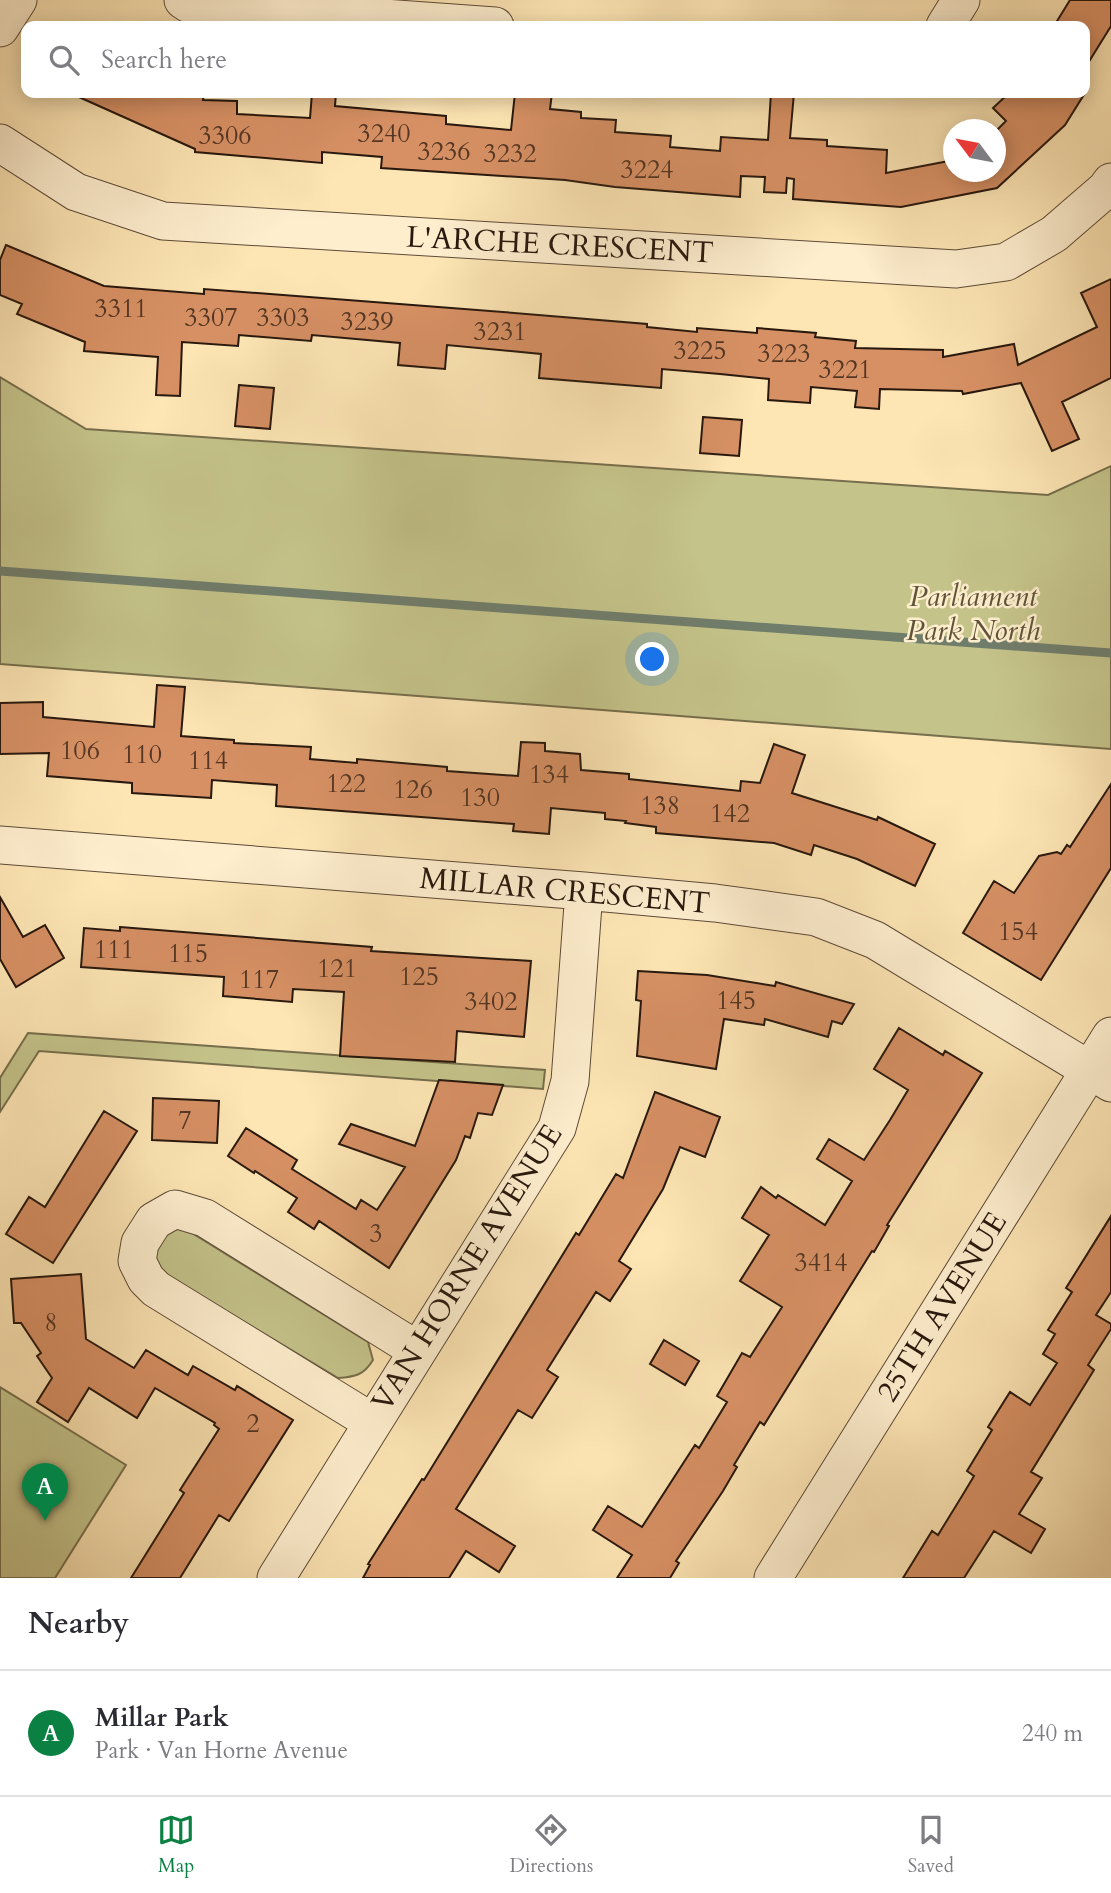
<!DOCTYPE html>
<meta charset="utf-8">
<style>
:root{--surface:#fff;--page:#f7f7f7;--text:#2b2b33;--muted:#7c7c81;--line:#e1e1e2;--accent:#0b8043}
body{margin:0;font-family:Cardo,serif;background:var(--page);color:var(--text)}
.compass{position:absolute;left:943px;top:119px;width:63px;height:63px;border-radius:50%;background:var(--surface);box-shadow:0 4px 18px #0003;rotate:302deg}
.you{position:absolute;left:653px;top:660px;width:24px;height:24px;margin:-18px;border:5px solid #fff;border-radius:50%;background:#1a73e8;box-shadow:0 0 0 10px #1a73e833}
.badge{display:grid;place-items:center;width:46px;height:46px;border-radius:50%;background:var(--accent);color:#fff;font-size:23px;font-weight:700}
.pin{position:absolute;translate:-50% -58px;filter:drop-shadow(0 2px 4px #0008)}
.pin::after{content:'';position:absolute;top:37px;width:24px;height:21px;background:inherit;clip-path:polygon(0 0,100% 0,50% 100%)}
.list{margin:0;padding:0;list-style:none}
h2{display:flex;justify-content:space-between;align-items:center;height:91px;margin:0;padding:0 28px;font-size:30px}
h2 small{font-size:23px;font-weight:400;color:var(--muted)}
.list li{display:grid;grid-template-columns:46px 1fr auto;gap:21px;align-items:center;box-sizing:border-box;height:126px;padding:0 28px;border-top:2px solid var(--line)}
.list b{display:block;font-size:26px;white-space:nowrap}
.list p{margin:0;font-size:23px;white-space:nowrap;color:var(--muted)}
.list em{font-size:23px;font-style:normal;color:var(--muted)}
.icon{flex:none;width:38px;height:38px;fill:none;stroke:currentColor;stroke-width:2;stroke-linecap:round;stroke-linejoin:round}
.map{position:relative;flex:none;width:1111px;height:1578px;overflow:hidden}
.search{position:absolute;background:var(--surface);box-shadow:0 4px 18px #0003;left:21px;right:21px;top:21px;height:77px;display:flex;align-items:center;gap:18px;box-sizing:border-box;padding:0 24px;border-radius:14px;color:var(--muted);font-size:26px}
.sheet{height:217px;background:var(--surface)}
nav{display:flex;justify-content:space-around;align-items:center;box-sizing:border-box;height:98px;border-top:2px solid var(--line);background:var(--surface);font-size:19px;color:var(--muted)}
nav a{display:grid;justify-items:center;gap:4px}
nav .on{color:var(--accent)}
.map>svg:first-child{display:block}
.green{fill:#c4c38a;stroke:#766e4c;stroke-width:2}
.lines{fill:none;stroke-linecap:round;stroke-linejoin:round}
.stream{stroke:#707d6b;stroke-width:9}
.building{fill:#d69064;stroke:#28180e;stroke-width:2}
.minor-casing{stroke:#5d4b38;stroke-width:39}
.minor{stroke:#feeece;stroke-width:37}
.labels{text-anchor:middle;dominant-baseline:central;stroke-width:5;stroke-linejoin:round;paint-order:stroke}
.number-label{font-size:26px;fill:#543624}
.street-label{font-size:30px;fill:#28180e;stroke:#feeece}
.park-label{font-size:30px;font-style:italic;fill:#5f5439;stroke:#feeece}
</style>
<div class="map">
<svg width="1111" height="1578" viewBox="0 0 1111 1578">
<rect width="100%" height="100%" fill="#fde5b4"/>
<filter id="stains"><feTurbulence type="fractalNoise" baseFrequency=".00286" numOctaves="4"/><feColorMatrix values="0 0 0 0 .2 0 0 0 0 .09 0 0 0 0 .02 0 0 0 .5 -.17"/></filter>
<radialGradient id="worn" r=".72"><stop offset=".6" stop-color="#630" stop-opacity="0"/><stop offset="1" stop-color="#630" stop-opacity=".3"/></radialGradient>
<path class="green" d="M 0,377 L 86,429 L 1048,495 L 1111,466 L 1111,749 L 0,664 Z
M 28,1033 L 545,1070 L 543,1089 L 39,1051 L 0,1112 L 0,1078 Z
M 179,1225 L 368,1342 L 373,1360 C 364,1375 355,1377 338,1378 L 151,1266 L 148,1243 Z
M 0,1387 L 126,1465 L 55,1578 L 0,1578 Z"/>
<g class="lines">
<path class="stream" d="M 0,571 L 1111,653"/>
</g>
<path class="building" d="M 1070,0 L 1111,0 L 1111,26 L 1085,68 L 1085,26 L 1054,26 Z
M 70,93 L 204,93 L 203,100 L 237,101 L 237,114 L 310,118 L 312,93 L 336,93 L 335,106 L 446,116 L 446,124 L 511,130 L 515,93 L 552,93 L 550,109 L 581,112 L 581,118 L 616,120 L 615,132 L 671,136 L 670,147 L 720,151 L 721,137 L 768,140 L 771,93 L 794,93 L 790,138 L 827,140 L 827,146 L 887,150 L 886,173 L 954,160 L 954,172 L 996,172 L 996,131 L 1006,121 L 993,108 L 1009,93 L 1085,93 L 1065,125 L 997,188 L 901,207 L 793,199 L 794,179 L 787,178 L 786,193 L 764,192 L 765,177 L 741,176 L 740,197 L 615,187 L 565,180 L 381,168 L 382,157 L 322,152 L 322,163 L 195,152 L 195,149 Z
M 6,245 L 104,286 L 204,294 L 204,289 L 503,312 L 647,324 L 647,327 L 697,332 L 697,328 L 757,333 L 757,328 L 816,333 L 815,337 L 856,341 L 855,348 L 943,350 L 943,357 L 1014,344 L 1018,365 L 1097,327 L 1081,293 L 1111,279 L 1111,378 L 1062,402 L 1079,439 L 1052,451 L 1021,383 L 963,394 L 962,391 L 880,389 L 879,409 L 855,407 L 857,391 L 811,387 L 810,403 L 768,400 L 769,379 L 720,374 L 662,369 L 661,388 L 539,378 L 541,354 L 447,345 L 445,369 L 398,365 L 400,343 L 312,335 L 311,341 L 239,335 L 238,346 L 182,342 L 180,396 L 156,395 L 158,357 L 84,351 L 85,342 L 17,314 L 22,304 L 0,295 L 0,260 Z
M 239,385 L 274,388 L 270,429 L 235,426 Z
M 703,417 L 742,420 L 739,456 L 700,453 Z
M 157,685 L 185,687 L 181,736 L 234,740 L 234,743 L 311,747 L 310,759 L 357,763 L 357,759 L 447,767 L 447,771 L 518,776 L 521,742 L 545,743 L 545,751 L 580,754 L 581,770 L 629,774 L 629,779 L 740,791 L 741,781 L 760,783 L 774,744 L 805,755 L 792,793 L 877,820 L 878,817 L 935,844 L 915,886 L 857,859 L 814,845 L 811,855 L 774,843 L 656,833 L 656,827 L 625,823 L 626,821 L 605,819 L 605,813 L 551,808 L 549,834 L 513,831 L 514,824 L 276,806 L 277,785 L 212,780 L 211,798 L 132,793 L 132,783 L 47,776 L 49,753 L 0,754 L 0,703 L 43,702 L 43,717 L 154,727 Z
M 1111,784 L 1111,868 L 1041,980 L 963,933 L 994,881 L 1014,893 L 1039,856 L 1057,852 L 1061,854 L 1067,845 L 1070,847 Z
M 0,897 L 23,937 L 45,925 L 64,958 L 16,987 L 0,959 Z
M 120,927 L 372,947 L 371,951 L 531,961 L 524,1037 L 457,1031 L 455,1062 L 340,1056 L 344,992 L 293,989 L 292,1002 L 223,996 L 224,977 L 81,967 L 84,928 L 120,931 Z
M 638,971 L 707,975 L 775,986 L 776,982 L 854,1004 L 842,1024 L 832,1021 L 828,1037 L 765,1019 L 764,1025 L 724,1019 L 716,1069 L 637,1056 L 641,1001 L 636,1000 Z
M 899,1028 L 943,1055 L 945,1051 L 982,1073 L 887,1225 L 889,1226 L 874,1252 L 872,1251 L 764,1425 L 760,1422 L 734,1465 L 737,1467 L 723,1491 L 676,1561 L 679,1563 L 670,1578 L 617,1578 L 632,1555 L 593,1530 L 608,1506 L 642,1527 L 695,1445 L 699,1448 L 727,1402 L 717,1396 L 742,1353 L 750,1357 L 782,1307 L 740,1281 L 769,1235 L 742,1218 L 761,1187 L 776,1198 L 778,1195 L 825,1225 L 852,1181 L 817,1159 L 829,1139 L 864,1160 L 890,1120 L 908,1090 L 874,1069 Z
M 439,1080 L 503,1085 L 492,1115 L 478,1113 L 470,1138 L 465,1136 L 456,1160 L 389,1268 L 319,1221 L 314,1229 L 288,1212 L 297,1198 L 255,1171 L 254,1173 L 228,1156 L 246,1128 L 297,1160 L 292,1169 L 356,1209 L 361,1200 L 377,1210 L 405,1167 L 339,1144 L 351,1124 L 415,1146 Z
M 655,1092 L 720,1117 L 705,1157 L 680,1147 L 663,1189 L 619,1261 L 631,1269 L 610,1301 L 596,1292 L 547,1370 L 558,1377 L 532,1418 L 518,1410 L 456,1509 L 515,1546 L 499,1572 L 466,1551 L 449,1578 L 363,1578 L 370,1565 L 368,1564 L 422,1479 L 424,1480 L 576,1233 L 579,1235 L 616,1174 L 623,1178 Z
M 153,1098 L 219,1101 L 217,1143 L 152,1140 Z
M 104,1111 L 137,1131 L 53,1263 L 6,1234 L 29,1197 L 45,1207 Z
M 1111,1216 L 1111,1292 L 1096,1315 L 1111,1324 L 1111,1329 L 1088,1365 L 1094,1370 L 1031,1472 L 1042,1478 L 1019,1514 L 1045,1529 L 1031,1553 L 994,1531 L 964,1578 L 903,1578 L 932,1531 L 938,1535 L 962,1496 L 974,1476 L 967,1471 L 992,1430 L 988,1427 L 1010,1392 L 1030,1405 L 1057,1363 L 1043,1354 L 1055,1334 L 1048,1330 L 1072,1292 L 1066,1288 Z
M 81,1274 L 86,1339 L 134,1368 L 146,1350 L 188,1375 L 193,1366 L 235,1390 L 237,1386 L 293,1420 L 229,1521 L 219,1515 L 180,1578 L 131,1578 L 184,1493 L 180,1490 L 219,1429 L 214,1425 L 215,1423 L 155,1388 L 137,1418 L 89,1388 L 68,1422 L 37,1402 L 52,1378 L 37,1356 L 41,1353 L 21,1323 L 14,1323 L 11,1279 Z
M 664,1340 L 699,1361 L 685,1385 L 650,1364 Z"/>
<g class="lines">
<defs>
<path id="minor" d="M 183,0 L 189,4 L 495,26
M 945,26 L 961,0
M 0,28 L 18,0
M 0,143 L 76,192 L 163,221 L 956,269 L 1006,262 L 1054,234 L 1106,189 L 1111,182
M 0,845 L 584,891 L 715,903 L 816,917 L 875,940 L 1111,1083
M 372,1422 L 156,1289 L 146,1279 L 137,1261 L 140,1243 L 154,1221 L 175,1209 L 205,1218 L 417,1350
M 276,1578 L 557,1128 L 570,1081 L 584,891
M 773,1578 L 1111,1036"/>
</defs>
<use href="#minor" class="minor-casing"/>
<use href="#minor" class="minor"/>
</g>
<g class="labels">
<g class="number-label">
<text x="384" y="133">3240</text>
<text x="225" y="135">3306</text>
<text x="444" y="151">3236</text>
<text x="510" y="153">3232</text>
<text x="647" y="169">3224</text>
<text x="121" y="308">3311</text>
<text x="211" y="317">3307</text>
<text x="283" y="317">3303</text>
<text x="367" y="321">3239</text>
<text x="500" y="331">3231</text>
<text x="700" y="350">3225</text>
<text x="784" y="353">3223</text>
<text x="845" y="369">3221</text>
<text x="80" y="750">106</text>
<text x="142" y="754">110</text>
<text x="208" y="760">114</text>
<text x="549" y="774">134</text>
<text x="346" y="783">122</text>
<text x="413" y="789">126</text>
<text x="480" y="797">130</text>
<text x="660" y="805">138</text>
<text x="730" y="813">142</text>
<text x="1018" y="931">154</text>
<text x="114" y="949">111</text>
<text x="188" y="953">115</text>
<text x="337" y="968">121</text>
<text x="419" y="976">125</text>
<text x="259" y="979">117</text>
<text x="736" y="1000">145</text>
<text x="491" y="1001">3402</text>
<text x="185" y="1120">7</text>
<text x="376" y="1233">3</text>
<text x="821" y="1262">3414</text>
<text x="51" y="1322">8</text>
<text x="253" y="1423">2</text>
</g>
<g class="street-label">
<text transform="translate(560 245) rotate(3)">L'ARCHE CRESCENT</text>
<text transform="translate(565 891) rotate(5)">MILLAR CRESCENT</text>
<text transform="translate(467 1268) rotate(-58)">VAN HORNE AVENUE</text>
<text transform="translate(942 1307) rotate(-58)">25TH AVENUE</text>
</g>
<g class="park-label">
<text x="973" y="596">Parliament<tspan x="973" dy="34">Park North</tspan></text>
</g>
</g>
<rect width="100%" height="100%" filter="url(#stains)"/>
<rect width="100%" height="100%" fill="url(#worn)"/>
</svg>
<svg class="compass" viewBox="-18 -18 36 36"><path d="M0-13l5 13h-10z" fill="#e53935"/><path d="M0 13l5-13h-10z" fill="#7c7c81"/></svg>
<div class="you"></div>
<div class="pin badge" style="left:45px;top:1521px">A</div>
<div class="search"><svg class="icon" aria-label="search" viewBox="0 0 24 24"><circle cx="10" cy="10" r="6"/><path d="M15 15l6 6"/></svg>Search here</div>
</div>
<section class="sheet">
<h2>Nearby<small></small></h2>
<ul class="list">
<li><span class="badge">A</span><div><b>Millar Park</b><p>Park · Van Horne Avenue</p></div><em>240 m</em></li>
</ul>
</section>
<nav>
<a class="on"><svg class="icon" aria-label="map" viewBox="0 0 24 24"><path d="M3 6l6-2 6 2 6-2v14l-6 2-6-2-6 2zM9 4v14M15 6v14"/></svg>Map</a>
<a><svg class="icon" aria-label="directions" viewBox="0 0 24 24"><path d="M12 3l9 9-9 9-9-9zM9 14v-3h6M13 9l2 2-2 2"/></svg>Directions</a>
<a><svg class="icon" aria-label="saved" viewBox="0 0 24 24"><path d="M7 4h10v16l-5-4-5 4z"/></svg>Saved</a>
</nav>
